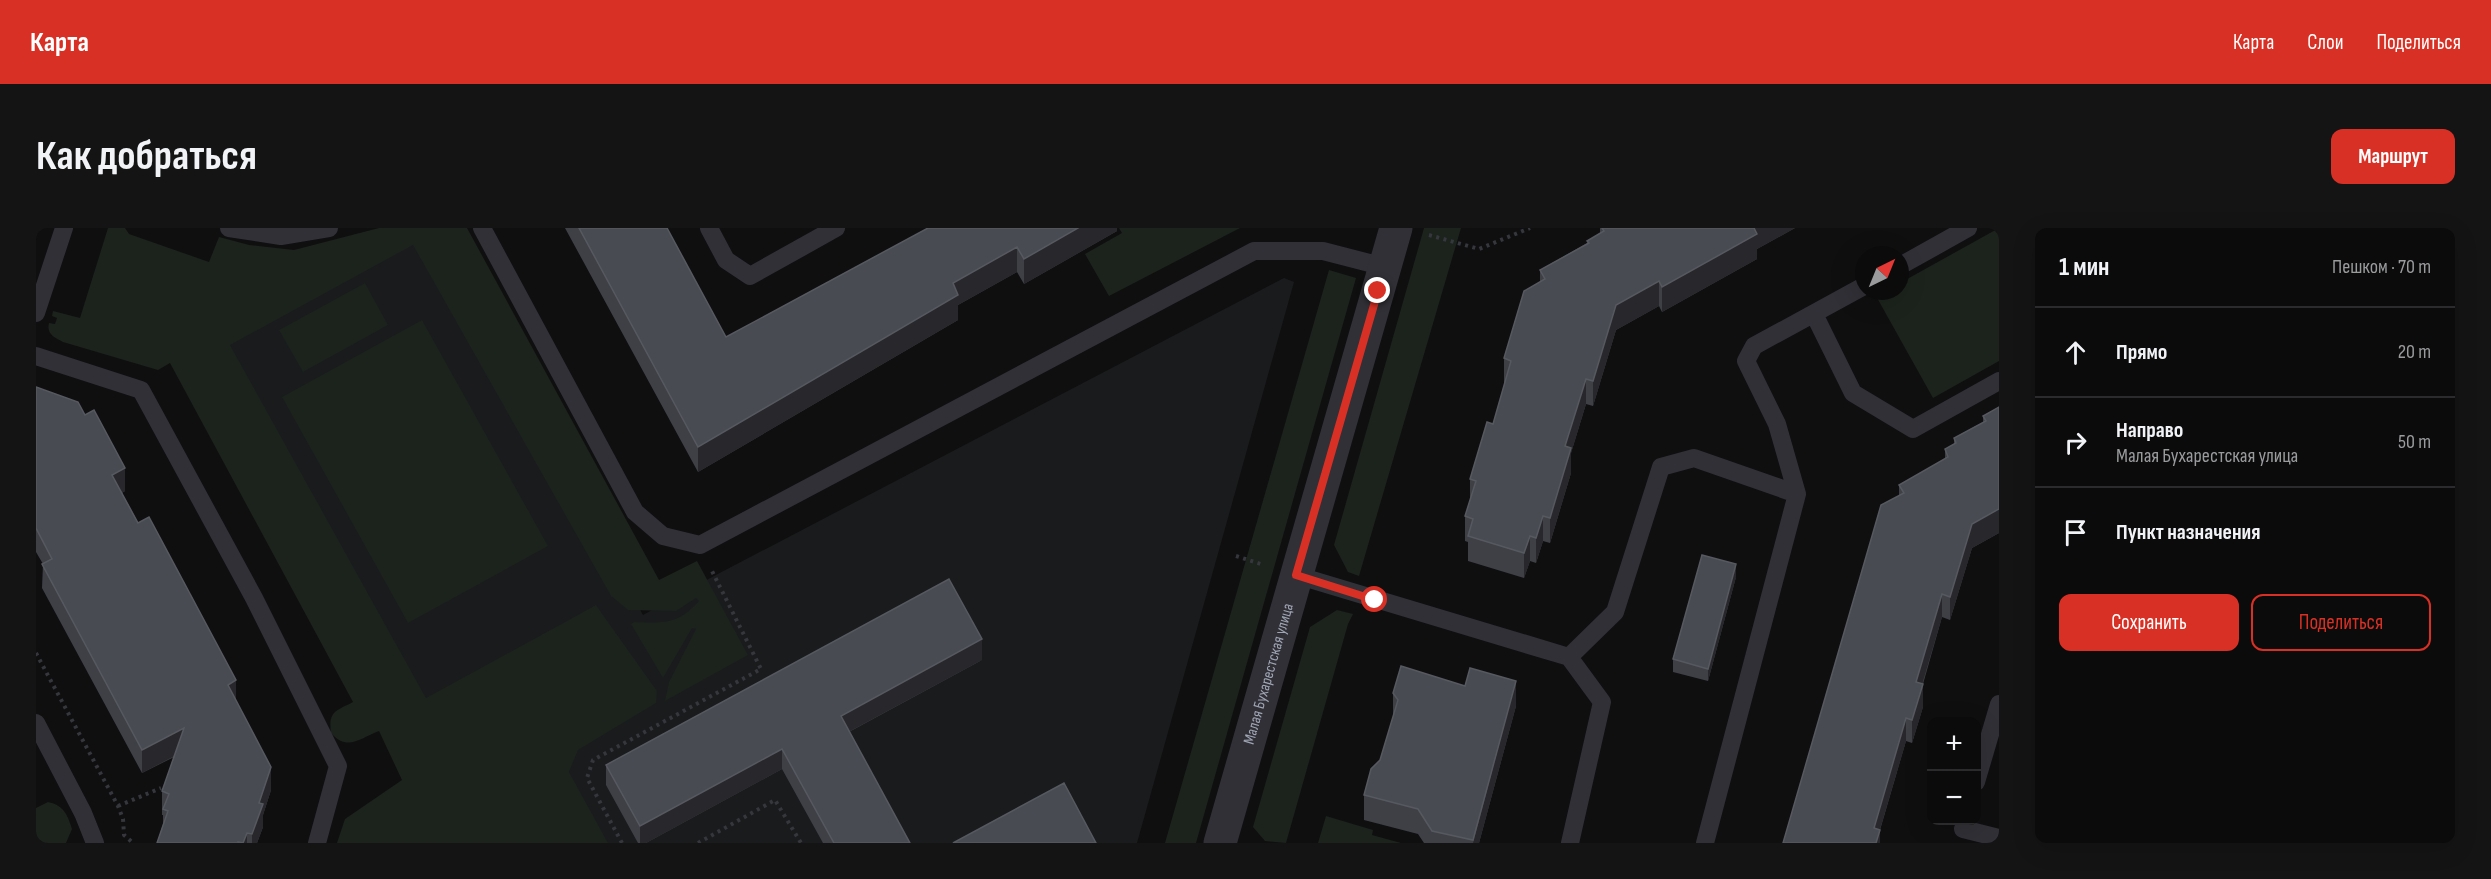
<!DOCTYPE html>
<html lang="ru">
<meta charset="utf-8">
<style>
:root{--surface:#0b0b0c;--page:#141415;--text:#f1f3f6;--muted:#9a9b9d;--line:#2b2b2d;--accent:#d93025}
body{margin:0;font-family:"Sofia Sans Condensed",sans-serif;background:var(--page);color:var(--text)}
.controls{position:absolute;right:18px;bottom:18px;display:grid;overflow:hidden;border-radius:12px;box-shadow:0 6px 24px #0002}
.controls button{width:54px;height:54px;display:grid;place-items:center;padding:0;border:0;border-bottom:2px solid var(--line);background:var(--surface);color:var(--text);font:30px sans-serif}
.compass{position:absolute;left:1819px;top:18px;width:54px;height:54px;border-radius:50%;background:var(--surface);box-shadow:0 6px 24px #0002;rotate:43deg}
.stop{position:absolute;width:18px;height:18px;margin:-14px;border:4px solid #d93025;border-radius:50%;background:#fff}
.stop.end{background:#d93025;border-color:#fff;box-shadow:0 2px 6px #0008}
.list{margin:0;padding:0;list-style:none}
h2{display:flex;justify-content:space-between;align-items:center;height:78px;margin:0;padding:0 24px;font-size:26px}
h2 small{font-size:20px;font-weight:400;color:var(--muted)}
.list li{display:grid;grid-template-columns:39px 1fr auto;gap:18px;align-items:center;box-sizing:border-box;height:90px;padding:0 24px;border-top:2px solid var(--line)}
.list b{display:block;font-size:22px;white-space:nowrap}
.list p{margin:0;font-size:20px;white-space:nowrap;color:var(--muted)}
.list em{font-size:20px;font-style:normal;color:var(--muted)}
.actions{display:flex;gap:12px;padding:18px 24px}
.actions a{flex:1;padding:14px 0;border:2px solid var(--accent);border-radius:12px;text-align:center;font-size:21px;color:var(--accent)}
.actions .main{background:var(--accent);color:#fff}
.icon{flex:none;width:33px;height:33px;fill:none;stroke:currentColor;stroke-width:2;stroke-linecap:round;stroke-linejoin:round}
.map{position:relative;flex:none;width:1963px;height:615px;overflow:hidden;border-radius:12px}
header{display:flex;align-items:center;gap:36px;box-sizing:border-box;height:84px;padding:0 30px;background:var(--accent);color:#fff}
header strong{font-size:28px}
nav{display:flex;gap:33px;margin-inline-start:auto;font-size:21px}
.intro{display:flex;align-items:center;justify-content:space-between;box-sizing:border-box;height:144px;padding:0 36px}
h1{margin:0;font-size:42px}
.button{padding:15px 27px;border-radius:12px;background:var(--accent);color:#fff;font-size:21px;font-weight:700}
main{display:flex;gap:36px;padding:0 36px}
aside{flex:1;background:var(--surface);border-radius:12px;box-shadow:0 6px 24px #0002}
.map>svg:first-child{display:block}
.built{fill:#1a1b1d}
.green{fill:#1b231c}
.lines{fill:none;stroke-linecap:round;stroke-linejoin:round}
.path{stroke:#35373d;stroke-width:4;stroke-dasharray:3 4.5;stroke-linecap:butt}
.service{stroke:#303036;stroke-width:18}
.minor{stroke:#303036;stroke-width:33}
.wall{fill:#3f4046}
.shaded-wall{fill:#28282c}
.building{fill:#494b52;stroke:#575961;stroke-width:1.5}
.route{stroke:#d93025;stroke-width:8}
.labels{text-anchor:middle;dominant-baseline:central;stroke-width:4.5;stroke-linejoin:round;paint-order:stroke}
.street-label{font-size:16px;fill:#9ea4b3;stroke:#0a0a0b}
</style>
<header>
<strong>Карта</strong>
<nav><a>Карта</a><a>Слои</a><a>Поделиться</a></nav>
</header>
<div class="intro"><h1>Как добраться</h1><a class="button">Маршрут</a></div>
<main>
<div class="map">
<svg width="1963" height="615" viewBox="0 0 1963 615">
<rect width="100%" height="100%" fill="#0f0f10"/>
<path class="built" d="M 394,0 L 607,387 L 678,348 L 1248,50 L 1258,54 L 1101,615 L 419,615 L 175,118 Z"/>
<path class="green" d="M 72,0 L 89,0 L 93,6 L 173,34 L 183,9 L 213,17 L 258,22 L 343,0 L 431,0 L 623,352 L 661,333 L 712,427 L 629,473 L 633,454 L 660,401 L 656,400 L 627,450 L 595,396 L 598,394 C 627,395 641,397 663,373 L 660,370 L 640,383 L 592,382 L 575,368 L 377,17 L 194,117 L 390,470 L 560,377 L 621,463 L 620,475 L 542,522 L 533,544 L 572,615 L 301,615 L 309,591 L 366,552 L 343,503 C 324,510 312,524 295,505 C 292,483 300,483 317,474 L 134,135 L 122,142 L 27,114 C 19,110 10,106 13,95 L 19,96 L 21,90 L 16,88 L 17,83 L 44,90 Z
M 1083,0 L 1204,0 L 1073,68 L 1049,26 L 1086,5 Z
M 1388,0 L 1425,0 L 1323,348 L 1312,344 L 1298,317 Z
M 1963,0 L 1963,133 L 1897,170 L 1840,68 L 1849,63 L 1864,63 L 1864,55 Z
M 1293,42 L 1320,50 L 1160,615 L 1129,615 Z
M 329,55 L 352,97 L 267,144 L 243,102 Z
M 386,92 L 512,318 L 372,395 L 246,169 Z
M 1301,382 L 1317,386 L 1312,396 L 1250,615 L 1229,613 L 1217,599 L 1274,399 Z
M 12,574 C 28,577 32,588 36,601 L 30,615 L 0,615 L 0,580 Z
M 1290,588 L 1337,602 L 1336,607 L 1365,615 L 1282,615 Z"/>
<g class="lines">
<path class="path" d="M 1393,7 L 1443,21 L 1494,0
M 1200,328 L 1228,337
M 0,425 L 82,578 L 87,591 L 88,607 L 97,615
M 82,578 L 125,560
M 586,615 L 551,550 L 557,532 L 725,441 L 675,341
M 662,615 L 739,572 L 765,615"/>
<path class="service" d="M 193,0 L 245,8 L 293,0
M 446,0 L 599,284 L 627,308 L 664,317 L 1218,23 L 1287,23 L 1349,39
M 673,0 L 690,32 L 714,48 L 800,0
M 1864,38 L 1932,0
M 0,85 L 28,0
M 1778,86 L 1817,165 L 1877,201 L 1963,153
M 0,128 L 105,162 L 218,370 L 302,538 L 281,615
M 1260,347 L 1533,429 L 1579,384 L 1625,239 L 1658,230 L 1761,266
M 1533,429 L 1566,474 L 1534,615
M 0,495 L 47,585 L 59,615
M 1940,554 L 1963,476
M 1927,601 L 1963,610
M 1669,615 L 1761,266 L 1741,196 L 1710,133 L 1718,118 L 1828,58"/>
<path class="minor" id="s1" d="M 1184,615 L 1360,0"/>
</g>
<path class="wall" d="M 529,0 L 631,0 L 690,109 L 892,0 L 1081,0 L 1081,3 L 988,56 L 981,44 L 922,77 L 922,92 L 662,244 Z
M 1564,0 L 1759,0 L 1721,21 L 1721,31 L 1626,84 L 1623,78 L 1580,102 L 1557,178 L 1550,176 L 1535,225 L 1535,245 L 1514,315 L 1507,313 L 1500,335 L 1494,333 L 1488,350 L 1432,333 L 1432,314 L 1429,313 L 1429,288 L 1434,275 L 1434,251 L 1457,196 L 1469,155 L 1468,155 L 1468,130 L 1504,54 L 1504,42 L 1551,15 L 1551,13 L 1564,5 Z
M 0,159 L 89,263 L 86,265 L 200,473 L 235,562 L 227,587 L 227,599 L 221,615 L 121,615 L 127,596 L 127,587 L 126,587 L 126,563 L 138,529 L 106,545 L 6,360 L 7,336 L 0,324 Z
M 1963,179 L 1963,305 L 1936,320 L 1914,392 L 1906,389 L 1887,456 L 1887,479 L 1876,515 L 1870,513 L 1844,602 L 1844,615 L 1747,615 L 1863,268 L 1863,257 L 1909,231 L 1909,221 L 1918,216 L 1918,210 L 1947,194 L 1947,188 Z
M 1700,349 L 1672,453 L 1637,444 L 1637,431 Z
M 946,432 L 813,504 L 874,615 L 787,615 L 746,541 L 610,615 L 602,615 L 570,557 L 570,537 Z
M 1357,465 L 1480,478 L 1443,615 L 1388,615 L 1382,606 L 1328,592 L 1328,567 L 1344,532 L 1357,489 Z"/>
<path class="shaded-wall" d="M 1042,0 L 1081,0 L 1081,3 L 988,56 L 988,31 Z
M 1717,0 L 1759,0 L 1721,21 L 1721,31 L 1626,84 L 1626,59 Z
M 981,19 L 981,44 L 922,77 L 922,92 L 662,244 L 662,219 L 917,55 Z
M 1623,53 L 1623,78 L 1580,102 L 1557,178 L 1557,153 L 1580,77 Z
M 1550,151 L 1550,176 L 1535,225 L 1535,245 L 1514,315 L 1514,290 L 1529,218 Z
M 89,240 L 89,263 L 76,270 L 76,247 Z
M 1963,281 L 1963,305 L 1936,320 L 1914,392 L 1914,369 L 1936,296 Z
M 1507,288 L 1507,313 L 1500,335 L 1500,310 Z
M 1494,308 L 1494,333 L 1488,350 L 1488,325 Z
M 1700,336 L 1700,349 L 1672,453 L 1672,441 Z
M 1906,366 L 1906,389 L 1880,477 L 1880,454 Z
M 946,411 L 946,432 L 805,508 L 805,488 Z
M 200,452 L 200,476 L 192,457 Z
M 1480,453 L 1480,478 L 1443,615 L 1437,615 Z
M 1887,456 L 1887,479 L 1876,515 L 1876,492 Z
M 1870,490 L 1870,513 L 1840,615 L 1838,600 Z
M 148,500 L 148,523 L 106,545 L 106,522 Z
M 746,521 L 746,541 L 610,615 L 604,615 L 604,598 Z
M 235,539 L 235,562 L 227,587 L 227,599 L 221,615 L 216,615 L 216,606 L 223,575 Z
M 1844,602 L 1844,615 L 1840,615 Z
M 211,605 L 211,615 L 207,615 Z"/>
<path class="building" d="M 543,0 L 631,0 L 690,109 L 892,0 L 1042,0 L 988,31 L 981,19 L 917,55 L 922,67 L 662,219 Z
M 1566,0 L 1718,0 L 1721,6 L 1626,59 L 1623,53 L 1580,77 L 1557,153 L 1550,151 L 1529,218 L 1535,220 L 1514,290 L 1507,288 L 1500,310 L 1494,308 L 1488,325 L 1432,308 L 1437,291 L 1429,288 L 1440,253 L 1434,251 L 1451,194 L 1457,196 L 1475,133 L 1468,130 L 1488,63 L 1509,51 L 1504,42 L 1553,15 L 1551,13 L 1568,3 Z
M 0,159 L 42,174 L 49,187 L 58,182 L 89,240 L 76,247 L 102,295 L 113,289 L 200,452 L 192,457 L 235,539 L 223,575 L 227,576 L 216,606 L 211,605 L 207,615 L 202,614 L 202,615 L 121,615 L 132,583 L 127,581 L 133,566 L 126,563 L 148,500 L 106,522 L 6,336 L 16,331 L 0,300 Z
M 1963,179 L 1963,281 L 1936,296 L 1914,369 L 1906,366 L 1880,454 L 1887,456 L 1876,492 L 1870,490 L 1838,600 L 1844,602 L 1840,615 L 1747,615 L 1845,277 L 1868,265 L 1863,257 L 1912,229 L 1909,221 L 1920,215 L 1918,210 L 1950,193 L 1947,188 Z
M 1666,327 L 1700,336 L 1672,441 L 1637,431 Z
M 913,351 L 946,411 L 805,488 L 874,615 L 798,615 L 746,521 L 604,598 L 570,537 Z
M 1365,438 L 1429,458 L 1434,440 L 1480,453 L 1437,612 L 1396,603 L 1382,581 L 1328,567 L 1335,541 L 1344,532 L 1362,472 L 1357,465 Z
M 1028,555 L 1060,615 L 917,615 Z"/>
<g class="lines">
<path class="route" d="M 1339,372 L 1260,347 L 1342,63"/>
</g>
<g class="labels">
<g class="street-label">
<text stroke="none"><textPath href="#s1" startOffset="176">Малая Бухарестская улица</textPath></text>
</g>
</g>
</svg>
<div class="controls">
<button>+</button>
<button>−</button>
</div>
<svg class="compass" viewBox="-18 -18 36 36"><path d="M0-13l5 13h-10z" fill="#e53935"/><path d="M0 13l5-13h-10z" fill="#9a9b9d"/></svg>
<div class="stop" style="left:1339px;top:372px"></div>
<div class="stop end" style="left:1342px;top:63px"></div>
</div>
<aside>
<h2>1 мин<small>Пешком · 70 m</small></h2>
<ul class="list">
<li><svg class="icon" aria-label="ahead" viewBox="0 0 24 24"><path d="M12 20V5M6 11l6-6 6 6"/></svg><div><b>Прямо</b></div><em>20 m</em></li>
<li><svg class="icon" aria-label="right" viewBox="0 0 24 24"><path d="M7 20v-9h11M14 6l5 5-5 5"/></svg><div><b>Направо</b><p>Малая Бухарестская улица</p></div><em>50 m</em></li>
<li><svg class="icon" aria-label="arrive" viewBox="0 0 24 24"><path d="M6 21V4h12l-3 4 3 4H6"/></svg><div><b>Пункт назначения</b></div></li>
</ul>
<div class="actions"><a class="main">Сохранить</a><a>Поделиться</a></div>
</aside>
</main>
